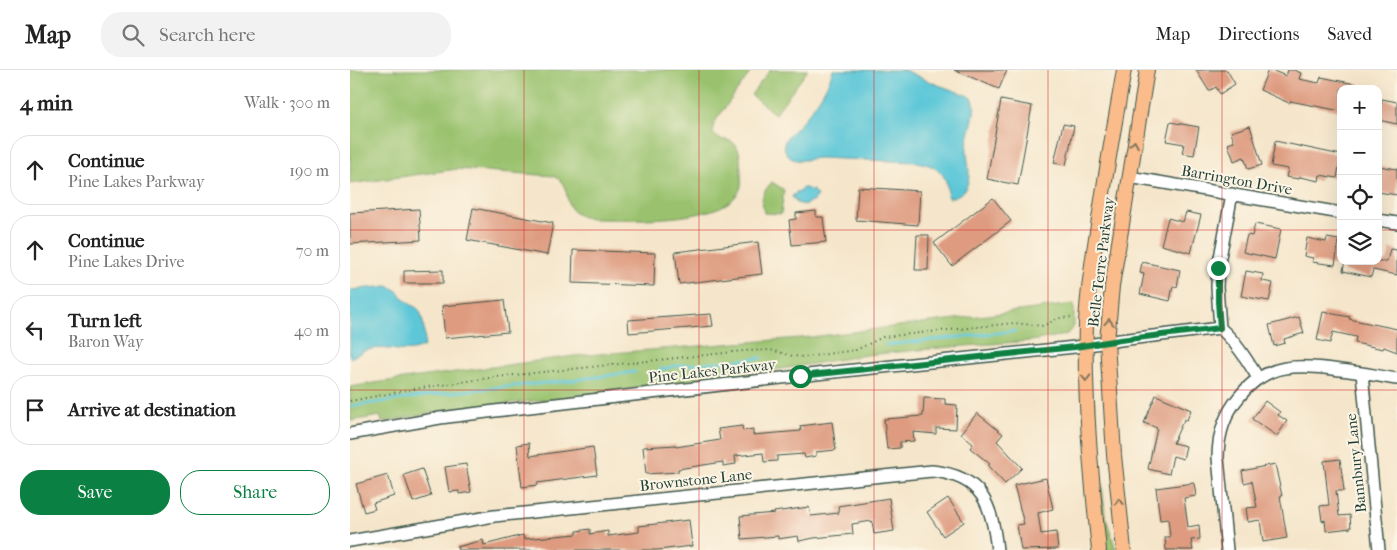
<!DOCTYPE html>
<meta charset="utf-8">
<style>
:root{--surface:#fff;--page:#f2f2f2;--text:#222;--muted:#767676;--line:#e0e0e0;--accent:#0b8043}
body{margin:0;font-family:"IM FELL French Canon",serif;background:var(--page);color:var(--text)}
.controls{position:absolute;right:15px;top:15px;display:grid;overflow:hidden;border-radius:10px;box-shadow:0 5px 20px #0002}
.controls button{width:45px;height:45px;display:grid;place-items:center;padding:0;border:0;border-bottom:1px solid var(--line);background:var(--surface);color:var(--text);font:25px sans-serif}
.stop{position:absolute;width:15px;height:15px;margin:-11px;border:4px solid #0b8043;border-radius:50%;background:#fff}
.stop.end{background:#0b8043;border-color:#fff;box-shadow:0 1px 5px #0008}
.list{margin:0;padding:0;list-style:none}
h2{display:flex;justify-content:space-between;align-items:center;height:65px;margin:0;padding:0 20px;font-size:21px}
h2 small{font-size:16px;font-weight:400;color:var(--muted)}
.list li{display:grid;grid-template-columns:32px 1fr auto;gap:15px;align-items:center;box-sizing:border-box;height:70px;margin:0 10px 10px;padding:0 10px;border:1px solid var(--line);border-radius:20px}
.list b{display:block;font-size:19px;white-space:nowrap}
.list p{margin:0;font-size:16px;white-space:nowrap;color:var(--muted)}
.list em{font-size:16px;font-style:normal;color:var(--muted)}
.actions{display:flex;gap:10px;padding:15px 20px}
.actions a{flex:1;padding:11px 0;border:1px solid var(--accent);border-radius:20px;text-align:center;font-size:18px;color:var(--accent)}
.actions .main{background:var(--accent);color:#fff}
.icon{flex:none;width:28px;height:28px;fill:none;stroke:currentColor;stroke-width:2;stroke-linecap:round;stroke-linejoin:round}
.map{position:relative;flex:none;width:1047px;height:480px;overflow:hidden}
header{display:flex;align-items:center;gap:30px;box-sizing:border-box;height:70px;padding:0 25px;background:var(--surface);border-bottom:1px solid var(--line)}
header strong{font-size:24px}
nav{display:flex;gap:28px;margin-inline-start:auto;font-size:18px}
.search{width:350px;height:45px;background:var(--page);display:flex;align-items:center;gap:12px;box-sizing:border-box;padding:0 18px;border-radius:20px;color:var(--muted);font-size:19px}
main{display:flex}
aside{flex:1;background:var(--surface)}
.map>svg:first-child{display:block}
.green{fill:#9ac26e;stroke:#5c8051}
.water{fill:#5dc7d8;stroke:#3e8286}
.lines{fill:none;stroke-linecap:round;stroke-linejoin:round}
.stream{stroke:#5dc7d8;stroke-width:3}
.building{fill:#de9b80}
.minor-casing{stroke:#3f564b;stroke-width:14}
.major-casing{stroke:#3f564b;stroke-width:16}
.path{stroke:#3f564b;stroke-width:2;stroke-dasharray:1 4;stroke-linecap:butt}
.minor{stroke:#fff;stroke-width:11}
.major{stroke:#fabc8b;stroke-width:14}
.oneway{stroke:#82765b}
.route{stroke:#0b8043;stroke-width:6}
.grid{fill:none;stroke:#d62828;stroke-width:1;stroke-opacity:0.55}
.labels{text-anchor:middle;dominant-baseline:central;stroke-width:4;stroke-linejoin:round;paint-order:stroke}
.street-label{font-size:15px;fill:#1f3d34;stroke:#fcf5e5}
</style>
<header>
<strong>Map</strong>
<div class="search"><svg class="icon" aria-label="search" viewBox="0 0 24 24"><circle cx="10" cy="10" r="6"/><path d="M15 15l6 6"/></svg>Search here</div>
<nav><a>Map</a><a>Directions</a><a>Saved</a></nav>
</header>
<main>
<aside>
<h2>4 min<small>Walk · 300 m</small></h2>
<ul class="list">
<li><svg class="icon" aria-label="ahead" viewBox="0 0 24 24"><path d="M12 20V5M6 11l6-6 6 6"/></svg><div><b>Continue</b><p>Pine Lakes Parkway</p></div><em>190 m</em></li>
<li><svg class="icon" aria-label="ahead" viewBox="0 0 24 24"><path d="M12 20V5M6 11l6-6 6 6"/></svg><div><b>Continue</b><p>Pine Lakes Drive</p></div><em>70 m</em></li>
<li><svg class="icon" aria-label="left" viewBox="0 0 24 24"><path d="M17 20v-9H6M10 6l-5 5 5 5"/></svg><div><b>Turn left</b><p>Baron Way</p></div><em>40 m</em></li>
<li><svg class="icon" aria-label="arrive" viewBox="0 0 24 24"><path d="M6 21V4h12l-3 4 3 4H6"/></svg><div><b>Arrive at destination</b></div></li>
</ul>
<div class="actions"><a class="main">Save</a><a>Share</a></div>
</aside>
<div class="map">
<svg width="1047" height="480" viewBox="0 0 1047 480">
<rect width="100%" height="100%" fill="#fcf5e5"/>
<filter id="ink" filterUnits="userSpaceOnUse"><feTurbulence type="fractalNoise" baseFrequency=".02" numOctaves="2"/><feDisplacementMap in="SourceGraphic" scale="10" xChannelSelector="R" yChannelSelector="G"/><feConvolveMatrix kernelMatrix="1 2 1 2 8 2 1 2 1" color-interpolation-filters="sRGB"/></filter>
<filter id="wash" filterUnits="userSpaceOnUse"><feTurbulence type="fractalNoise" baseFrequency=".0096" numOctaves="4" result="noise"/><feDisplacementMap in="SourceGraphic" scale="20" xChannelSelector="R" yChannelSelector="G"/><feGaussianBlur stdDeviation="1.12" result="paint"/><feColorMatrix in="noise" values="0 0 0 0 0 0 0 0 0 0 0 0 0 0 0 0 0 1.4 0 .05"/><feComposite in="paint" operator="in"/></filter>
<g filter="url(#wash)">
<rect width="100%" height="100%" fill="#f5e6cb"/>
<path class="green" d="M 0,0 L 402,0 L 364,53 L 363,63 C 365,65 366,67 368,68 C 376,72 382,67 388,79 C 391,85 390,94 391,101 C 391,109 393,116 388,123 C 370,154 274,149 242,149 C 205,143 227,118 204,106 L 107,99 L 0,114 Z
M 420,0 L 458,0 L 425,44 L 401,25 Z
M 422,112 L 434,120 L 431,144 L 414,143 C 411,128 411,124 422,112 Z
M 724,234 L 724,256 L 721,261 L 715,265 L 681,271 L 601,277 L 516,285 L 438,298 L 203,329 L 111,338 L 32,352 L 30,346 L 0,351 L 0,317 L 24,313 L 224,286 L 462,267 Z
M 744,331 L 755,445 L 766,480 L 756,480 L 743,332 Z"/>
<path class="water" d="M 483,0 L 554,0 L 583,13 L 616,25 L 623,29 C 628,42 618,62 617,76 C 616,88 622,105 617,115 C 615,122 606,127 599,128 C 597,124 598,121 597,116 C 595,100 580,94 566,92 L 468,88 C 458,89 441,95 436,82 C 434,79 434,75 435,71 C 438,64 446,59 451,53 C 464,37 477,20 483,0 Z
M 454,118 L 456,118 L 459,120 L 463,120 L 464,123 L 467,125 L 466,127 L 464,128 L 465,131 L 459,132 L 456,135 L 446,133 L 446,130 L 442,128 L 443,125 L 446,124 L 446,122 L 450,121 L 451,119 Z
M 37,216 C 48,218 51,227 59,233 C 62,236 67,237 69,240 C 73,245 76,270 74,276 C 56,286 41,276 22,279 C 14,280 7,285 0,288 L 0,220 Z"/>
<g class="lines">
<path class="stream" d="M 536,275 L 665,261
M 309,300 L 325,296 L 411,288
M 1,336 L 112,321 L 216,311 L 285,302
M 4,479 L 4,480"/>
</g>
<g id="blocks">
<path class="building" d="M 604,0 L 657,0 L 649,19 Z
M 846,0 L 877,0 L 885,14 L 870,24 L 866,17 L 859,21 Z
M 918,0 L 921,0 L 936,6 L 938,0 L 944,0 L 951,3 L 949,9 L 969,13 L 971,7 L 1010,15 L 1009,19 L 991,19 L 991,41 L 940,31 L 939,33 L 910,20 Z
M 1032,29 L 1047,32 L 1047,54 L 1028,50 Z
M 651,30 L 682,36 L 668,115 L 637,109 Z
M 820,52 L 849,57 L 844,85 L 832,83 L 834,74 L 816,71 Z
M 713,54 L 724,56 L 716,95 L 704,93 Z
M 900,56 L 912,95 L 898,99 L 894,87 L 884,91 L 878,74 L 884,72 L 881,62 Z
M 925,71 L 991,85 L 987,108 L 970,105 L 969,111 L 950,107 L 949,109 L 936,107 L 938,99 L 921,96 Z
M 1028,96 L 1047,99 L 1047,125 L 1028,122 Z
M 508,117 L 570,121 L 568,155 L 506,150 Z
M 643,128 L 661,151 L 602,196 L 584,173 Z
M 123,138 L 203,153 L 197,185 L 117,170 Z
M 69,139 L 71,170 L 0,174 L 0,143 Z
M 466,141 L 466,147 L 473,147 L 476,172 L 442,175 L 439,150 L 446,149 L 446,143 Z
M 836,142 L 851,145 L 841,183 L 811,175 L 818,148 L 833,152 Z
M 905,154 L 931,159 L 925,189 L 893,182 L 897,165 L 902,166 Z
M 567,165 L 579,165 L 578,200 L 565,200 Z
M 957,168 L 976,172 L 977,168 L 989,170 L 985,195 L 962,192 L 963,188 L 954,186 Z
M 408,172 L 412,204 L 329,214 L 325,182 Z
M 1040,179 L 1047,180 L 1047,205 L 1023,200 L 1021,207 L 993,201 L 995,191 L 1037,191 Z
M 223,180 L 305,183 L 304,216 L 222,213 Z
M 792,192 L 830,200 L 827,217 L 823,216 L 820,231 L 790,224 L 794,204 L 790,203 Z
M 93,200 L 93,213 L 54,213 L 54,201 Z
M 896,201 L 913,204 L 912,211 L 923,213 L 919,231 L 891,226 Z
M 154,230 L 158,262 L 95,268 L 92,236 Z
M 973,242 L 1000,247 L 999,249 L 1047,259 L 1047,282 L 1034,277 L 1033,279 L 1005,273 L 1006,267 L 983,262 L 980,273 L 967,270 Z
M 361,244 L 363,256 L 279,263 L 278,250 Z
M 949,247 L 954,263 L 934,269 L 935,273 L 924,276 L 919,255 Z
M 806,325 L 841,340 L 837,350 L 834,349 L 833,353 L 832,353 L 823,373 L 836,376 L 833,389 L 823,386 L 819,404 L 798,399 L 807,358 L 794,353 Z
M 574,328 L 595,329 L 595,334 L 607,335 L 606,359 L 586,358 L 586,364 L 563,362 L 564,371 L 550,372 L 550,378 L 537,379 L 534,349 L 573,346 Z
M 915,331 L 930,342 L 928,345 L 937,351 L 927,366 L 902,349 Z
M 627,343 L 653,364 L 647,371 L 672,398 L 655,414 L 638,396 L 640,394 L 620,378 L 623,374 L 611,364 Z
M 482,352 L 486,380 L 466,382 L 466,386 L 455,388 L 454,384 L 427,386 L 427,391 L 414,392 L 413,383 L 385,386 L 386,394 L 373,396 L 373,392 L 328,399 L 328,402 L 296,404 L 293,377 L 326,375 L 326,377 L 370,370 L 368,359 L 392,356 L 393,361 L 403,359 L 403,365 L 451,361 L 450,356 Z
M 179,373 L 180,386 L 243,377 L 247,405 L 187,413 L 188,415 L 172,417 L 167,375 Z
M 990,389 L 994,421 L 986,421 L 989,446 L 1000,445 L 1001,458 L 976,461 L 975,450 L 972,451 L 970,436 L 979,435 L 974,391 Z
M 116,394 L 121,422 L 109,424 L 109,421 L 99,422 L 95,397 Z
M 925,394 L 932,426 L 930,426 L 937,468 L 913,472 L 910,450 L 898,452 L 896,438 L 907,437 L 902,411 L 894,413 L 892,401 Z
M 72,399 L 81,426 L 63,432 L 54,405 Z
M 38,405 L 44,426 L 23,433 L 25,439 L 14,442 L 6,414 Z
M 696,408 L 703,439 L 688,443 L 691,464 L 706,462 L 708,479 L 671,480 L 667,455 L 674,454 L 664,415 Z
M 844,413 L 846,426 L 834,428 L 838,457 L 849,455 L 850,469 L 841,470 L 843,480 L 816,480 L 815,467 L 820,467 L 818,449 L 810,450 L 806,418 Z
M 539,428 L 544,461 L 524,464 L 522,451 L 502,454 L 503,464 L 464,468 L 449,471 L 448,466 L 428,469 L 428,466 L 392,469 L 390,446 L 425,443 L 424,442 L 459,437 L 461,446 L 489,443 L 488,436 Z
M 598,428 L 614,452 L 593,466 L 577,442 Z
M 339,450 L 342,476 L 308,480 L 108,480 L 107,477 L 133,470 L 134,475 L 173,465 L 174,469 L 227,464 L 227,461 L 240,459 L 240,464 L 258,461 L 258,466 L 289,462 L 289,456 Z"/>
</g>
</g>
<g filter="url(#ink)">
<use href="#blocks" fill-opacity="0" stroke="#3f564b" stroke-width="1"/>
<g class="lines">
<defs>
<path id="minor" d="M 779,107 L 991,143
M 1028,150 L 1047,153
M 870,258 L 867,217 L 868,198 L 882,124
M 1012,303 L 1029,480
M 0,364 L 90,348 L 145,341 L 475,303 L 725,277 L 770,270 L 870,258 C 886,272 897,290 908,308
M 0,471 L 144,446 L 582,401 C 633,406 642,435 647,480
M 877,480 L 868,388 C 868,365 874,345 889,327 C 916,292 949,294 990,300 C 1009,302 1028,306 1047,309"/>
<path id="major" d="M 749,480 C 741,404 734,328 736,252 C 738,215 744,179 750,143 C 757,95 766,47 774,0
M 774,480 L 764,385 L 757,272 L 762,216 L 797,0"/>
</defs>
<use href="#minor" class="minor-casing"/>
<use href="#major" class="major-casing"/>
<path class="path" d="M 0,331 L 64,319 L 146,307 L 393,281 L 421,280 L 443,286 L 455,287 L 506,280 L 533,267 L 664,253 L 693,256 L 709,248 L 724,247"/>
<use href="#minor" class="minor"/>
<use href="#major" class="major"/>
</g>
<defs><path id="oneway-chevron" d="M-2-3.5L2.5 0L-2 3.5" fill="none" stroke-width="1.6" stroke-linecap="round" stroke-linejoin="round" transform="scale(1.25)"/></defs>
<g class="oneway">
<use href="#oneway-chevron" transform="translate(784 74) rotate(-80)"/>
<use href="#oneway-chevron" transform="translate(759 252) rotate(-86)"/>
<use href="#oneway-chevron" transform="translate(736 308) rotate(89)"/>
<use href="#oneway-chevron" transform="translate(769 432) rotate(-96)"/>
</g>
</g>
<g class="lines" filter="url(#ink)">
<path class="route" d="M 450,306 L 725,277 L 770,270 L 870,258 L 868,232 L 868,198"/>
</g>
<path class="grid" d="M 174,0 L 174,480M 349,0 L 349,480M 524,0 L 524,480M 698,0 L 698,480M 872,0 L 872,480M 0,160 L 991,160M 1028,160 L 1047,160M 0,320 L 1047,320"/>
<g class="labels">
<g class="street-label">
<text transform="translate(887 110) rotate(10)">Barrington Drive</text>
<text transform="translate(751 192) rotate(-83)">Belle Terre Parkway</text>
<text transform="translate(362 301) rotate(-6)">Pine Lakes Parkway</text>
<text transform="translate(1006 393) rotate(-96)">Bannbury Lane</text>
<text transform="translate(346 410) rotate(-6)">Brownstone Lane</text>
</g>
</g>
</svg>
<div class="controls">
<button>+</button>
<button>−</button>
<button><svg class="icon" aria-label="locate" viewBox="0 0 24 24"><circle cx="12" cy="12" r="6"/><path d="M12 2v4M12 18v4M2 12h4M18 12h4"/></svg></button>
<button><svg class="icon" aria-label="layers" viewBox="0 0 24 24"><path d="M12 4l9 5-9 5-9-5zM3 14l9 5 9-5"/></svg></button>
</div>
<div class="stop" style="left:450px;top:306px"></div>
<div class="stop end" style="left:868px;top:198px"></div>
</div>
</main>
